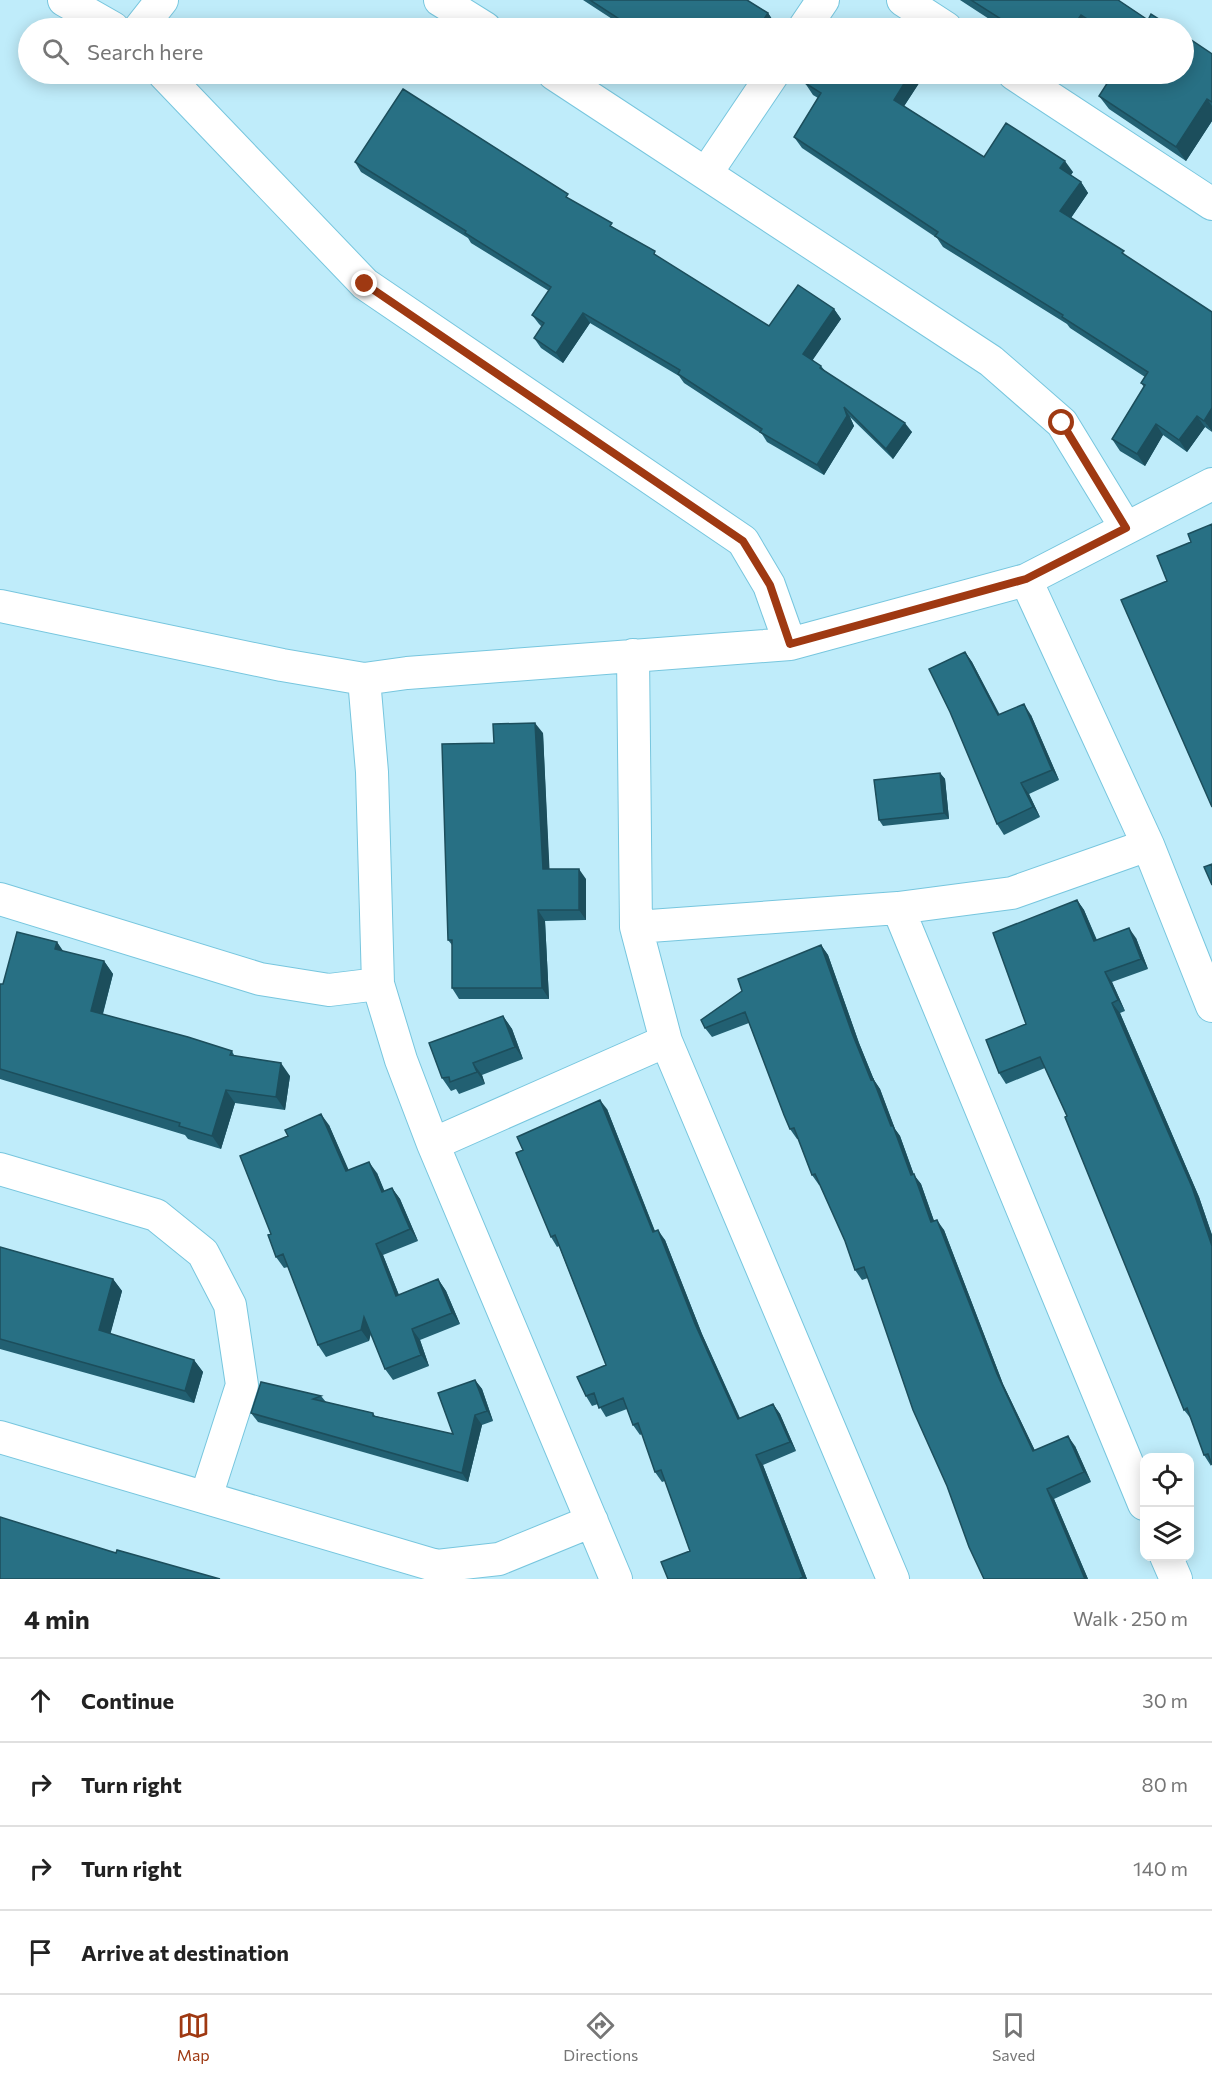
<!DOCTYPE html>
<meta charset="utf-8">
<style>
:root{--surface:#fff;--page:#f6f6f6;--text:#222;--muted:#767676;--line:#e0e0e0;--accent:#9f3912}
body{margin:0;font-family:Commissioner,sans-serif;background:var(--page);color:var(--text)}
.controls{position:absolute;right:18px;bottom:18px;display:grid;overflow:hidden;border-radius:12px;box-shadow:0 3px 15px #0003}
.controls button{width:54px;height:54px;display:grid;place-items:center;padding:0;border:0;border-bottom:2px solid var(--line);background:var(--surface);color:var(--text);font:30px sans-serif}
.stop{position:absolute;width:18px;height:18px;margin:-14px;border:4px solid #9f3912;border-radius:50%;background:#fff}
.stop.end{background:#9f3912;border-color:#fff;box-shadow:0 2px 6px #0008}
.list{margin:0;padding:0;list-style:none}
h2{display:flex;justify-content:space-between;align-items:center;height:78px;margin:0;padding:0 24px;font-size:26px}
h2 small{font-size:20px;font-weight:400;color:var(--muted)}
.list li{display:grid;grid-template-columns:39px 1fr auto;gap:18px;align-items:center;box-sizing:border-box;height:84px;padding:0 24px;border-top:2px solid var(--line)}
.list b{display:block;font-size:22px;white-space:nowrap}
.list em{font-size:20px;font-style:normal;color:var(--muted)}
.icon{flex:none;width:33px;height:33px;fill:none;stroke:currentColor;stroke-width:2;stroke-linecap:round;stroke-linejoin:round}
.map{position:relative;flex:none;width:1212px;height:1579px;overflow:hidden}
.search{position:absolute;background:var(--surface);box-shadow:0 3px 15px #0003;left:18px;right:18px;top:18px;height:66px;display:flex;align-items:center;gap:15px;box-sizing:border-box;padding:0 21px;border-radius:33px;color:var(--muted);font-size:22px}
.sheet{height:414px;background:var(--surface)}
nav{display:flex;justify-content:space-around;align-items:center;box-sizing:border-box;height:84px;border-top:2px solid var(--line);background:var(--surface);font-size:16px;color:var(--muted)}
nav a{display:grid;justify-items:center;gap:3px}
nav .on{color:var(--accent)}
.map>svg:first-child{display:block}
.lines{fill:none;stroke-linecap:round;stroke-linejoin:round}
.street-casing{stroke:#77c6de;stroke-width:34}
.street{stroke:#fff;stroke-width:32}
.wall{fill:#226072}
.shaded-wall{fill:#1c4e5c}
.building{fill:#287084;stroke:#1c4e5c;stroke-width:1.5}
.route{stroke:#9f3912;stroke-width:8}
</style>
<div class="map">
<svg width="1212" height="1579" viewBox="0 0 1212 1579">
<rect width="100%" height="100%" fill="#bfecfa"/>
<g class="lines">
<defs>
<path id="street" d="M 64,0 L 113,28
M 440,0 L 485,28
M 903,0 L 946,28
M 140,28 L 162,0
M 804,28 L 823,0
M 164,74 L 365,284 L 743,541 L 769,585 L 790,644
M 554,74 L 991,361 L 1062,423 L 1126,528
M 1014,74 L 1212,204
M 707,172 L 773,74
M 1026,580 L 1148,845 L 1212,1006
M 0,606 L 282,665 L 364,679 L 407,673 L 790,644 L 1026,580 L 1212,484
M 633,655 L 636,927 L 666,1041 L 893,1579
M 364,679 L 372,772 L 378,984 L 401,1060 L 433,1144 L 616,1579
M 0,899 L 260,979 L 329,990 L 378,984
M 898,908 L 1144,1504
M 636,927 L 898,908 L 1012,893 L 1148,845
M 433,1144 L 666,1041
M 0,1169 L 156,1215 L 203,1253 L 230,1305 L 242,1385 L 206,1497
M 0,1437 L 437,1566 L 499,1559 L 592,1521
M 1166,1556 L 1176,1579"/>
</defs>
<use href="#street" class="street-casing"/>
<use href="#street" class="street"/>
</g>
<path class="wall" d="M 583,0 L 747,0 L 768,13 L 774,22 L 769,28 L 626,28 Z
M 960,0 L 1118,0 L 1148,20 L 1173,28 L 1003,28 Z
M 1212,54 L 1212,121 L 1186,161 L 1109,109 L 1099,96 Z
M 695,74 L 715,74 L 709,83 Z
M 811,74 L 925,74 L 904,106 L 984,157 L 1073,172 L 1071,175 L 1081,182 L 1088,193 L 1071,218 L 1212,432 L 1205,427 L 1187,452 L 1163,435 L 1145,466 L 1120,451 L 1112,439 L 1144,387 L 1141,383 L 1145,377 L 1070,328 L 1067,324 L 943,247 L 937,238 L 802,148 L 794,137 L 818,98 L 813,95 L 805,83 Z
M 355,162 L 572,200 L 660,258 L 769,326 L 834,309 L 841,319 L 812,360 L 821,366 L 826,372 L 912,432 L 893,459 L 850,417 L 854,426 L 824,475 L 767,442 L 762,434 L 684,383 L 679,376 L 590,323 L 563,363 L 541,348 L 534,338 L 542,327 L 539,324 L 532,315 L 549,291 L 471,243 L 468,238 L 361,172 Z
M 965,652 L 972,662 L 1000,715 L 1031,715 L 1059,780 L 1029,794 L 1040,817 L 1004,835 L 997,824 Z
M 543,733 L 549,869 L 586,879 L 586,920 L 545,921 L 549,999 L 459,999 L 452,988 L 452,945 L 448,940 L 494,743 Z
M 940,773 L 945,779 L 949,819 L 883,826 L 879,820 Z
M 1077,900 L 1084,910 L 1097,940 L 1136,938 L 1148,969 L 1112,982 L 1125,1011 L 1120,1013 L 1199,1197 L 1212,1235 L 1211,1466 L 1204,1455 L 1192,1420 L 1184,1410 L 1067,1116 L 1045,1068 L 1006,1084 L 999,1073 L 1026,1024 Z
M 57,942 L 62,951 L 104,961 L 113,974 L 103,1014 L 232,1051 L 234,1055 L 290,1076 L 285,1110 L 235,1103 L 221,1149 L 188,1139 L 185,1135 L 0,1079 L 0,984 L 3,984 Z
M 821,945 L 828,955 L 859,1043 L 874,1080 L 880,1089 L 895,1129 L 900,1136 L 914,1175 L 921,1184 L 934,1221 L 944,1230 L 1003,1384 L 1035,1451 L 1075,1446 L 1091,1482 L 1054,1499 L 1088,1579 L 984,1579 L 947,1486 L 868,1278 L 862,1280 L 855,1270 L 845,1241 L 820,1184 L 819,1185 L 812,1175 L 799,1139 L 797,1139 L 790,1129 L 749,1023 L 712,1037 L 705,1028 Z
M 503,1016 L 512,1029 L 523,1059 L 482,1075 L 485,1084 L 459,1094 L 456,1089 L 451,1091 L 442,1078 Z
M 607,1109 L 655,1231 L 665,1240 L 702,1334 L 740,1418 L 773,1404 L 780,1414 L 796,1451 L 763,1465 L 807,1579 L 668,1579 L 690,1551 L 665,1481 L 662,1482 L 655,1472 L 642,1434 L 640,1435 L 633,1425 L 627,1409 L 606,1417 L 598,1404 L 592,1406 L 586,1396 L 606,1365 L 559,1246 L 557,1247 L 551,1237 Z
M 329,1125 L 348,1170 L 377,1173 L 384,1191 L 392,1188 L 400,1199 L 418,1241 L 383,1255 L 399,1295 L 438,1279 L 446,1291 L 460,1324 L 420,1340 L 429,1366 L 393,1380 L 385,1369 L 371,1333 L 369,1341 L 326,1357 L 318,1345 L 288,1267 L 284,1268 L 276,1257 L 271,1234 Z
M 0,1247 L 113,1279 L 122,1291 L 110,1334 L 194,1360 L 203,1372 L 194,1403 L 0,1349 Z
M 475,1380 L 482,1389 L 493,1421 L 482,1425 L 468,1482 L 258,1422 L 251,1413 L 321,1396 L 326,1402 L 373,1413 L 375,1416 L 453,1434 Z"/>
<path class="shaded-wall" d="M 768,13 L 774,22 L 769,28 L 758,28 Z
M 1081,15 L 1090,28 L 1072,28 Z
M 704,74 L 715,74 L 709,83 L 703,75 Z
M 910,74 L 925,74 L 901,111 L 894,100 Z
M 1207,99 L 1212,106 L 1212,121 L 1186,161 L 1176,147 Z
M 1065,161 L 1073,172 L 1068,179 L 1060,168 Z
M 1081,182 L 1088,193 L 1068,222 L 1060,211 Z
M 834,309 L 841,319 L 810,364 L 803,354 Z
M 583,313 L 590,323 L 563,363 L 556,353 Z
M 844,407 L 850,417 L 854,426 L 824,475 L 817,465 Z
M 1212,408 L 1212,432 L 1204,421 Z
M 1197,416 L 1205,427 L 1187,452 L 1179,440 Z
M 905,423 L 912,432 L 893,459 L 886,449 Z
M 1156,424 L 1163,435 L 1145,466 L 1137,454 Z
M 965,652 L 972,662 L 1005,726 L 998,715 Z
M 1024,704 L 1031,715 L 1059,780 L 1052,770 Z
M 535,723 L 543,733 L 550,879 L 543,869 Z
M 940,773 L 945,779 L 949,819 L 944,813 Z
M 1021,783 L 1029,794 L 1040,817 L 1033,807 Z
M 579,869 L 586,879 L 586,920 L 579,910 Z
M 1077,900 L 1084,910 L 1101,951 L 1094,941 Z
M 538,910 L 545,921 L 549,999 L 542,988 Z
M 1129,928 L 1136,938 L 1148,969 L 1141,959 Z
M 57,942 L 66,955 L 55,949 Z
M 821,945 L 828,955 L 859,1043 L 874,1080 L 880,1089 L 895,1129 L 900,1136 L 914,1175 L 921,1184 L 938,1232 L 931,1222 L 852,1033 Z
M 104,961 L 113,974 L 100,1024 L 91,1011 Z
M 1105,972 L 1112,982 L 1125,1011 L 1118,1000 Z
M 1112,1003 L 1120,1013 L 1199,1197 L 1212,1235 L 1212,1246 Z
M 503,1016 L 512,1029 L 523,1059 L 515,1047 Z
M 281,1063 L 290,1076 L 285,1110 L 276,1097 Z
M 473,1063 L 482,1075 L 485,1084 L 477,1072 Z
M 226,1090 L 235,1103 L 221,1149 L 212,1136 Z
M 600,1100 L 607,1109 L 659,1242 L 653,1232 Z
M 321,1114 L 329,1125 L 354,1182 L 346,1171 Z
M 369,1162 L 377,1173 L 390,1204 L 382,1192 Z
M 392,1188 L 400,1199 L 418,1241 L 410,1229 Z
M 937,1220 L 944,1230 L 1003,1384 L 1040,1461 L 1033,1451 L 997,1374 Z
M 658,1230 L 665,1240 L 702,1334 L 744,1428 L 738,1419 L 695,1324 Z
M 376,1244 L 383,1255 L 404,1308 L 396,1296 Z
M 113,1279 L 122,1291 L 108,1343 L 99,1330 Z
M 438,1279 L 446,1291 L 460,1324 L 452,1313 Z
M 364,1317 L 372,1328 L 369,1341 L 361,1330 Z
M 412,1329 L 420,1340 L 429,1366 L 421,1355 Z
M 194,1360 L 203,1372 L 194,1403 L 185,1391 Z
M 475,1380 L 482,1389 L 493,1421 L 487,1411 Z
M 773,1404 L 780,1414 L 796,1451 L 790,1442 Z
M 475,1415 L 482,1425 L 468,1482 L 462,1473 Z
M 1068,1436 L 1075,1446 L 1091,1482 L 1084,1472 Z
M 756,1455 L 763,1465 L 807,1579 L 804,1579 L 803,1577 Z
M 1047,1489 L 1054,1499 L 1088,1579 L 1085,1579 Z"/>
<path class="building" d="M 590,0 L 747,0 L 768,13 L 758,28 L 633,28 Z
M 971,0 L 1118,0 L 1148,20 L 1151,14 L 1173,28 L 1101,28 L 1081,15 L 1072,28 L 1015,28 Z
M 1184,35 L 1212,54 L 1212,102 L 1207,99 L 1176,147 L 1099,96 L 1113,74 L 1184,74 Z
M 811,74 L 910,74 L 894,100 L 984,157 L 1006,123 L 1065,161 L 1060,168 L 1081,182 L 1060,211 L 1124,251 L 1122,253 L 1212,312 L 1212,408 L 1204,421 L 1197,416 L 1179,440 L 1156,424 L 1137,454 L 1112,439 L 1145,385 L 1141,383 L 1148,372 L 1062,317 L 1063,315 L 935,236 L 938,232 L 794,137 L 821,93 L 805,83 Z
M 403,89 L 568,194 L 566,197 L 612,223 L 610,226 L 655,251 L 654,254 L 769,326 L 798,285 L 834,309 L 803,354 L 821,366 L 820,368 L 905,423 L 886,449 L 844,407 L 847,416 L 817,465 L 760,432 L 762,429 L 678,374 L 680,370 L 583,313 L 556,353 L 534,338 L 544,323 L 532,315 L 551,287 L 465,233 L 466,231 L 355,162 Z
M 1212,524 L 1212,807 L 1121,600 L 1167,581 L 1157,556 L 1191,542 L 1188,534 Z
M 965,652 L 998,715 L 1024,704 L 1052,770 L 1021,783 L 1033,807 L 997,824 L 950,712 L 929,669 Z
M 535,723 L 543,869 L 579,869 L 579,910 L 538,910 L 542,988 L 452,988 L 452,940 L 448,940 L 442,744 L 494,743 L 493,724 Z
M 940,773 L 944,813 L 879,820 L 874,780 Z
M 1212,864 L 1212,885 L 1204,867 Z
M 1077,900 L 1094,941 L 1129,928 L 1141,959 L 1105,972 L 1118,1000 L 1112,1003 L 1192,1187 L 1212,1246 L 1212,1465 L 1208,1454 L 1204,1455 L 1187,1408 L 1184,1410 L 1065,1117 L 1067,1116 L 1040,1057 L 999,1073 L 986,1040 L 1026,1024 L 993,933 Z
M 17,932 L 57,942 L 55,949 L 104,961 L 91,1011 L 188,1037 L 232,1051 L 230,1055 L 281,1063 L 276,1097 L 226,1090 L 212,1136 L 179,1126 L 180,1123 L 0,1069 L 0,984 L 3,984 Z
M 821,945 L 852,1033 L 871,1080 L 873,1079 L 891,1126 L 893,1126 L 911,1175 L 914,1174 L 931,1222 L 937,1220 L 997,1374 L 1033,1451 L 1068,1436 L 1084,1472 L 1047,1489 L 1085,1579 L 984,1579 L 969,1547 L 947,1486 L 913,1410 L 864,1267 L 855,1270 L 845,1241 L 815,1174 L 812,1175 L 794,1128 L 790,1129 L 784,1115 L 745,1012 L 705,1028 L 701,1020 L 742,991 L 738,979 Z
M 503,1016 L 515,1047 L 473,1063 L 477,1072 L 450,1082 L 449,1077 L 442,1078 L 429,1043 Z
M 600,1100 L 653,1232 L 658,1230 L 695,1324 L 738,1419 L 773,1404 L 790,1442 L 756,1455 L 803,1577 L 799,1579 L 668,1579 L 661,1562 L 690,1551 L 661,1470 L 655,1472 L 638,1423 L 633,1425 L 623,1398 L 599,1408 L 594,1393 L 586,1396 L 577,1377 L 606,1365 L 555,1235 L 551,1237 L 516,1153 L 523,1150 L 517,1137 Z
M 321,1114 L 346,1171 L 369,1162 L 382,1192 L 392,1188 L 410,1229 L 376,1244 L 396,1296 L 438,1279 L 452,1313 L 412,1329 L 421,1355 L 385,1369 L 364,1317 L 361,1330 L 318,1345 L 283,1254 L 276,1257 L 268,1235 L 271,1234 L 240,1156 L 288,1136 L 285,1130 Z
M 0,1247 L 113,1279 L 99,1330 L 194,1360 L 185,1391 L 0,1339 Z
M 475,1380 L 487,1411 L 475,1415 L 462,1473 L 251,1413 L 261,1382 L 321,1396 L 313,1399 L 373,1413 L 373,1416 L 453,1434 L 438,1393 Z
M 0,1517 L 116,1553 L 117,1550 L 220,1579 L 0,1579 Z"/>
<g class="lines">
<path class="route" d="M 365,284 L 743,541 L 770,585 L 790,644 L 1026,579 L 1126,528 L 1062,423"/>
</g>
</svg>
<div class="controls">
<button><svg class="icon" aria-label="locate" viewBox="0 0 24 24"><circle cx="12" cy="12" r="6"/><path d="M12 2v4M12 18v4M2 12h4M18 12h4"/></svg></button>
<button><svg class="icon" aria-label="layers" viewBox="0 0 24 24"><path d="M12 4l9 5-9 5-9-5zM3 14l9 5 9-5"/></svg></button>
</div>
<div class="stop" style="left:1062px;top:423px"></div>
<div class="stop end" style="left:365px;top:284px"></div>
<div class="search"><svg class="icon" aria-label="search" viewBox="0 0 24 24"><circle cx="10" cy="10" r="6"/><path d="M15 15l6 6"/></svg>Search here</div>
</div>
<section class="sheet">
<h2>4 min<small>Walk · 250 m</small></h2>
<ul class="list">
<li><svg class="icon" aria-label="ahead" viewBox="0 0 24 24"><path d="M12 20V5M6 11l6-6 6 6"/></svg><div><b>Continue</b></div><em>30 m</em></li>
<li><svg class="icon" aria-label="right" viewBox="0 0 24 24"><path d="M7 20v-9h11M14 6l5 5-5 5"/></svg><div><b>Turn right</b></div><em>80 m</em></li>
<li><svg class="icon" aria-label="right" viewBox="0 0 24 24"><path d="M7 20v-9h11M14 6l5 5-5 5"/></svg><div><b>Turn right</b></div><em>140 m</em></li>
<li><svg class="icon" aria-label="arrive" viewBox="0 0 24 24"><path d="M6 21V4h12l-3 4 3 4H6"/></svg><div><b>Arrive at destination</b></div></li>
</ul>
</section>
<nav>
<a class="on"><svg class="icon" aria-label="map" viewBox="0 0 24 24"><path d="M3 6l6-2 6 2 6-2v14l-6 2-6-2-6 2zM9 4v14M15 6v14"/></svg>Map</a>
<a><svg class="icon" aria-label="directions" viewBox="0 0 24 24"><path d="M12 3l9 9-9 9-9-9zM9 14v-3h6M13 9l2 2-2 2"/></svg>Directions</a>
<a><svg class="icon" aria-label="saved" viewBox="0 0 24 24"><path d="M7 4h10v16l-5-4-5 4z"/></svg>Saved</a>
</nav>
